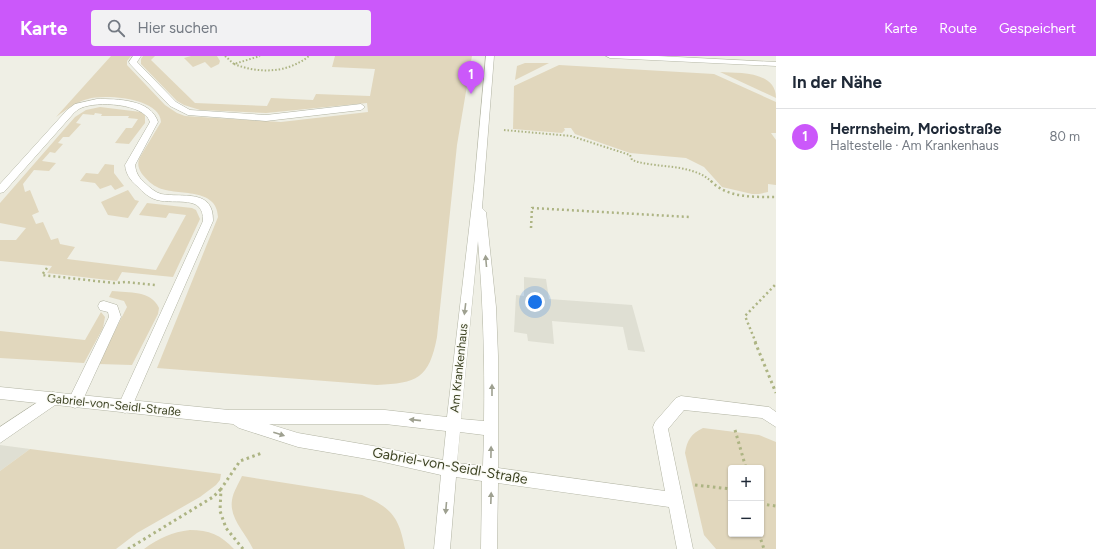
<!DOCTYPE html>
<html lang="de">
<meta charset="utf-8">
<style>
:root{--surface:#fff;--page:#f2f2f3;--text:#1f2937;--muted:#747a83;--line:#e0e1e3;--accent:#cb58fa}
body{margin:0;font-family:Figtree,sans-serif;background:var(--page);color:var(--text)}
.controls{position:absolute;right:12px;bottom:12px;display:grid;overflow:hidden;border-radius:4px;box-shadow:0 1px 3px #0004}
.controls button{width:36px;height:36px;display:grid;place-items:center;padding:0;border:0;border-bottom:1px solid var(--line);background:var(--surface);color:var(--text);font:20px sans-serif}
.you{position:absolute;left:535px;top:246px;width:14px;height:14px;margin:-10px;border:3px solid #fff;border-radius:50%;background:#1a73e8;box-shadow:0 0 0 6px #1a73e833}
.badge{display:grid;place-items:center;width:26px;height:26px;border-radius:50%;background:var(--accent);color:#fff;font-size:13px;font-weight:700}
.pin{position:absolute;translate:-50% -33px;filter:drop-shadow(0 1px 2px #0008)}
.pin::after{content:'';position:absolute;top:21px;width:14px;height:12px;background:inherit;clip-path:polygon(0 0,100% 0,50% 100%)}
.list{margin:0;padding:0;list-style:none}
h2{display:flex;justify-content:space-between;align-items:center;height:52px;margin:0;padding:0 16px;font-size:17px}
h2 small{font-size:13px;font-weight:400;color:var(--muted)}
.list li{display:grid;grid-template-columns:26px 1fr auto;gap:12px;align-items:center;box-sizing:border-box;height:56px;padding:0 16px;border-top:1px solid var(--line)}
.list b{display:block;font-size:15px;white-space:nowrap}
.list p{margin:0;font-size:13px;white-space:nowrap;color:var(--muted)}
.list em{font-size:13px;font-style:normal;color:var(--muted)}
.icon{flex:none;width:22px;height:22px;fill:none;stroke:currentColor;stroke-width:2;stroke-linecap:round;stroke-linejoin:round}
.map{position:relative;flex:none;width:776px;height:493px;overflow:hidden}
header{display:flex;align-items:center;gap:24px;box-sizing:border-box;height:56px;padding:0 20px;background:var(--accent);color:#fff}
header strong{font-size:19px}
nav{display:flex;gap:22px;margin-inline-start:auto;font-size:14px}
.search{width:280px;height:36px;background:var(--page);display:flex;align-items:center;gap:10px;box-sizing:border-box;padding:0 14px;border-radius:4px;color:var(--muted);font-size:15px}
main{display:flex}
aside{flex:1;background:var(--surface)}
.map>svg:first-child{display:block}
.built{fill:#dfdfd3}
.green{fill:#e1d7bd;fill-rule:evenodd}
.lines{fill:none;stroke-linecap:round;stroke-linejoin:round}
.lane-casing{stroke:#b2b4a3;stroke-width:1}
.street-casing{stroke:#b2b4a3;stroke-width:1}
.path-far2{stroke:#adb483;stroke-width:2;stroke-dasharray:1.5 2;stroke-linecap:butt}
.path-far1{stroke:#adb483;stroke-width:2.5;stroke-dasharray:2 3;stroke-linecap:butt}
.path{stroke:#adb483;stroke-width:3;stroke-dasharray:2.5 3.5;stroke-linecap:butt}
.lane{fill:#fff;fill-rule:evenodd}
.street{fill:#fff;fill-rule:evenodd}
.oneway{fill:#9ea090}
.labels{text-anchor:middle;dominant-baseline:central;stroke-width:3;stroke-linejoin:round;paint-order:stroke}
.street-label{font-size:12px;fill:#3c4222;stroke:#fbfbf6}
.near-street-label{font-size:14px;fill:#3c4222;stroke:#fbfbf6}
</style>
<header>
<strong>Karte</strong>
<div class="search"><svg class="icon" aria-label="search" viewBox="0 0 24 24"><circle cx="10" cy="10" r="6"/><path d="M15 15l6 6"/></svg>Hier suchen</div>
<nav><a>Karte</a><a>Route</a><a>Gespeichert</a></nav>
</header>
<main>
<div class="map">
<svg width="776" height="493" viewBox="0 0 776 493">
<rect width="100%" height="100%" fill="#efefe5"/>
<path class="built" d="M 524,221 L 546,223 L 549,243 L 632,249 L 645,296 L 628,294 L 623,271 L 552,265 L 554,288 L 528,285 L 527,278 L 514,276 L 516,239 L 524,240 Z
M 0,389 L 30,393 L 0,415 Z"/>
<path class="green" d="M 111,0 L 131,0 L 127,5 L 127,9 L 165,49 L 177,57 L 185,60 L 281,66 L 368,56 L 367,47 L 266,57 L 200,54 L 184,49 L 177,45 L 141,8 L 141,3 L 143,0 L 155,0 L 151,4 L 195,47 L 267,50 L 271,42 L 313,44 L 316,38 L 370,40 L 375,13 L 332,11 L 335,0 L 472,0 L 457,89 L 437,281 C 429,323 417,327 377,329 L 157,312 L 218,161 C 217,131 178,140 159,132 C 152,129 147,124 142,118 C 138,112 137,107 140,101 L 161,66 C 160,42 105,38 88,43 C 76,46 66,54 56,61 Z
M 191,0 L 217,0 L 220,5 L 219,8 L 211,12 L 205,6 L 193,11 L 184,2 Z
M 525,7 L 549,7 L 515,24 L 517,10 Z
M 559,9 L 714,18 L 776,46 L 776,77 L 771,77 L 776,84 L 776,129 L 768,128 L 768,136 L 759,138 L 752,138 L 722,131 L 704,111 L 686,102 L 630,97 L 575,78 L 571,72 L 564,72 L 565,74 L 562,77 L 513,73 L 514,30 Z
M 720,16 C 739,17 776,15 776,42 Z
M 100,51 L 141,56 L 145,59 L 145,67 L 129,88 L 115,87 L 126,72 L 132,72 L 138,63 L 128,62 L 129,60 L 101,60 L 102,58 L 95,57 L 94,59 L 83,58 L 76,67 L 81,68 L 69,81 L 63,81 L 58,87 L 63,88 L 55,97 L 50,96 L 42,105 L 56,107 L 49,115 L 34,114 L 23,128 L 25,136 L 30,134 L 39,156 L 32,159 L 36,168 L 43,166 L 51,184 L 58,182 L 60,188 L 75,191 L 67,203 L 156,214 L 186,159 L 169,157 L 166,162 L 139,159 L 147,147 L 192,152 L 196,154 L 200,163 L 173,221 L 122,216 L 117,225 L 47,217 L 52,210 L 0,205 L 0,184 L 16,184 L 26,172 L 0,167 L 0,147 L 75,61 L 86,54 Z
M 105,108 L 114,109 L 114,117 L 124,130 L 115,134 L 111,129 L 100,133 L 95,127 L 80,125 L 86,117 L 98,118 Z
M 128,134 L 135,144 L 139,145 L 128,162 L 108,159 L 101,146 Z
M 112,235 C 129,237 151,234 159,252 L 158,258 L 132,309 L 98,308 L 127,251 L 124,245 L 109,241 Z
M 101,256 L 105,261 L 103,272 L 84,307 L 0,302 L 0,275 L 85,284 Z
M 703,372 L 759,379 L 776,386 L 776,493 L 716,493 L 704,479 L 685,397 C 687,384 691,378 703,372 ZM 731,412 L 761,412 L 761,478 L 731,478 Z
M 30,393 L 221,418 L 220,424 L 216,429 L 200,441 L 137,477 L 116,493 L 0,493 L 0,415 Z
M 242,420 L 362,439 C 392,452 399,461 405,493 L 253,493 C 246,477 229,463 232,444 C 233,436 239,427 242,420 Z
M 190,474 C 209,474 221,479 234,493 L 144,493 C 159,482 172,476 190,474 Z"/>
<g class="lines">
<defs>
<path id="lane" d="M 133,0 L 141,0 L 137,6 L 176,46 L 190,54 L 266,59 L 361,48 L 365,51 L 361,54 L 266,65 L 188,59 L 170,50 L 130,8 L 129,6 Z
M 97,43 C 117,43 151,43 158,66 L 135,109 C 136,117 139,122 145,127 C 150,132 155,136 161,138 C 182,142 214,132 213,165 L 130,355 L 125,357 L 120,355 L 118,350 L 203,165 C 204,138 176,149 157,144 C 149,142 143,136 137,130 C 130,124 126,118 125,109 L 150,66 C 144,47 96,45 81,52 C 78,53 75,56 73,58 L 4,136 L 0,137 L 0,128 L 67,54 L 75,48 Z
M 104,245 L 117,249 L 121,261 L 80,350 L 75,352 L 70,350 L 68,345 L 109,261 L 108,256 L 100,254 L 98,250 L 100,246 Z
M 53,336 L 58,337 L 60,342 L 58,347 L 0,387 L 0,371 Z"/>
<path id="street" d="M 486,0 L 494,0 L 482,152 L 486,156 L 496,251 L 498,300 L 498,412 L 665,435 L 653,371 L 655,366 L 676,342 L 681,340 L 769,351 L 776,356 L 776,371 L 762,362 L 684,354 L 668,373 L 693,493 L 677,493 L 669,451 L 498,427 L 497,493 L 481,493 L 482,425 L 456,421 L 450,493 L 434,493 L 441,419 L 379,405 L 298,391 L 239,372 L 233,368 L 0,343 L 0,331 L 229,354 L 385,354 L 447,361 L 474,131 ZM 478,185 C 483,245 485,304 484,365 L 461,363 ZM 269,368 L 385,368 L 446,375 L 443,404 L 379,391 L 298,377 ZM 460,376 L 484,379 L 483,410 L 457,407 Z
M 606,0 L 658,0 L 776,6 L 776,10 L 610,2 Z"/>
</defs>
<use href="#lane" class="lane-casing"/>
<use href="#street" class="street-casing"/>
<path class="path-far2" d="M 225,0 L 234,8 L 260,0
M 234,8 C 259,18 288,17 309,0
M 504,74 L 571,80 L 630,99 L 632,104 L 638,106 C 661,112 693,108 712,126"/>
<path class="path-far1" d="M 711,125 C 727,142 753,141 776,141
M 531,172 L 532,152 L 689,161
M 47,212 L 42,219 L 114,227 L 126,226 L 155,229
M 756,287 L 745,260 L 776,228"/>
<path class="path" d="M 755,286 L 776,337
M 735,374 L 746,412
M 695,429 L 731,433
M 761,448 L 776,450
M 759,478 L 764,493
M 128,493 L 213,441 L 221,433
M 243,493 L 226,472 L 220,455 L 221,433 L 240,405 L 262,397"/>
<use href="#lane" class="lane"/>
<use href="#street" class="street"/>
</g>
<defs><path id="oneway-solid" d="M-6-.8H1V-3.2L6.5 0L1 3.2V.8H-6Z"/></defs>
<g class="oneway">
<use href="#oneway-solid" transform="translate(486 205) rotate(-95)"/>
<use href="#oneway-solid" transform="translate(465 253) rotate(97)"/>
<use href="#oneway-solid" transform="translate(492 334) rotate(-90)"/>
<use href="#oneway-solid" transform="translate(415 364) rotate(-174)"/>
<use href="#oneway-solid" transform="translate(279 378) rotate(18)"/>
<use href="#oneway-solid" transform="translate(491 396) rotate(-89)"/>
<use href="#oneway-solid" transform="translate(491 442) rotate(-88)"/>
<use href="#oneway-solid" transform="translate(446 452) rotate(95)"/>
</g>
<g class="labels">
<g class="street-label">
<text transform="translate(459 312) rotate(-84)">Am Krankenhaus</text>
<text transform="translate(114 349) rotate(6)">Gabriel-von-Seidl-Straße</text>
</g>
<g class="near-street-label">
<text transform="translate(450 410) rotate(10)">Gabriel-von-Seidl-Straße</text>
</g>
</g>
</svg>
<div class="controls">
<button>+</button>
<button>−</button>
</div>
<div class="you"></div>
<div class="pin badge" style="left:471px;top:38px">1</div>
</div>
<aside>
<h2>In der Nähe<small></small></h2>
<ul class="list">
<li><span class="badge">1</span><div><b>Herrnsheim, Moriostraße</b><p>Haltestelle · Am Krankenhaus</p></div><em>80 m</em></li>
</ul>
</aside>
</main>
